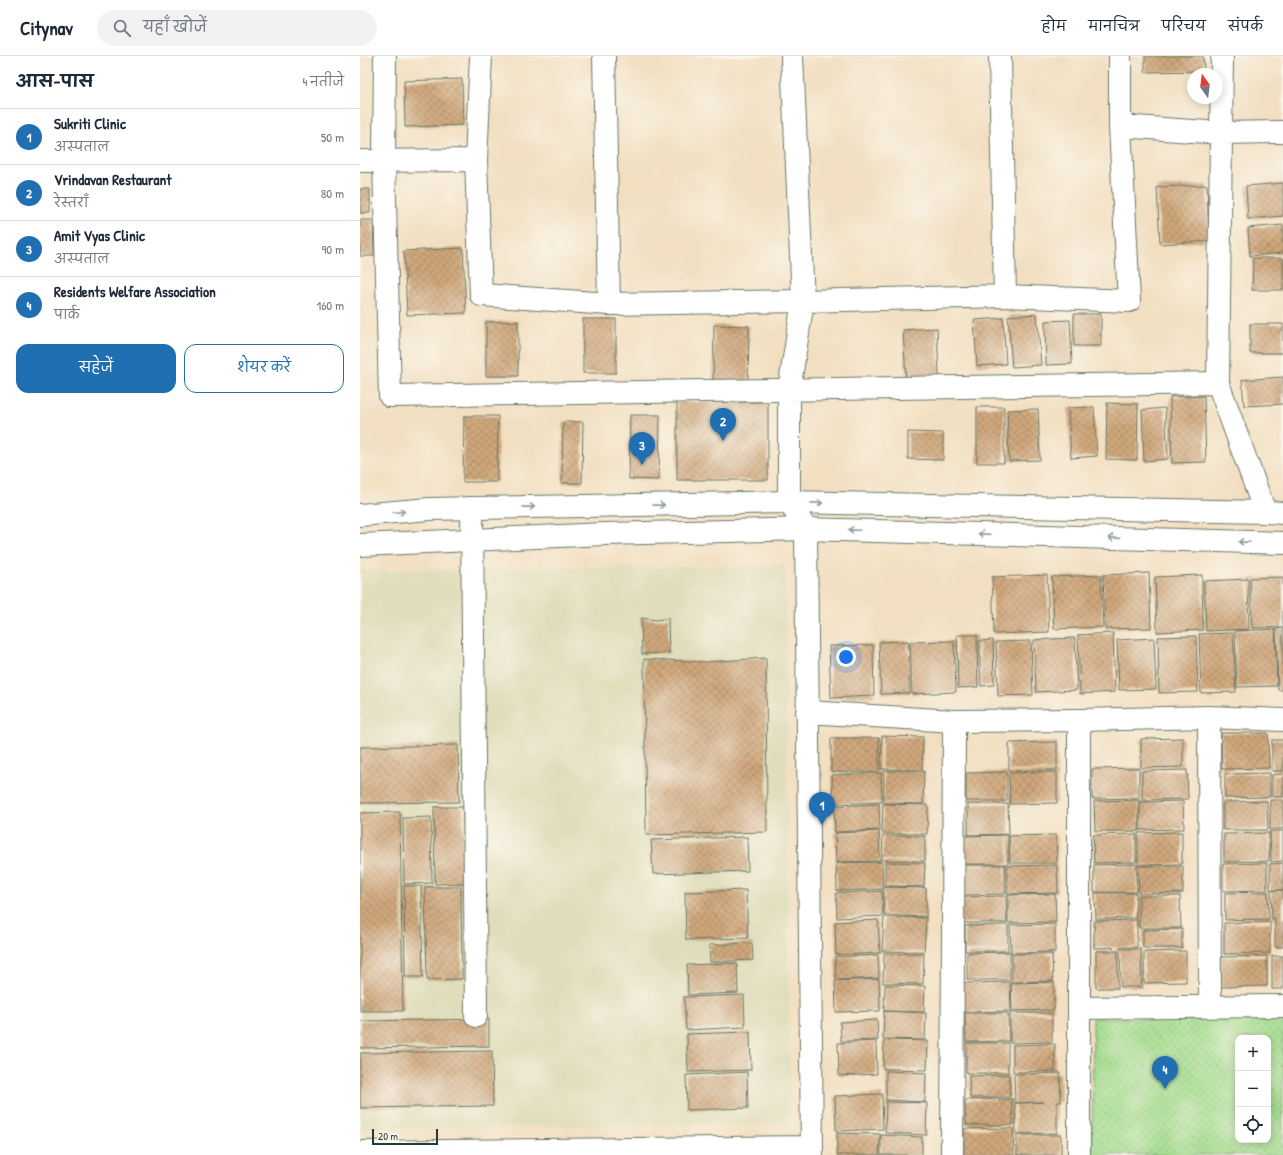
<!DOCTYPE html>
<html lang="hi">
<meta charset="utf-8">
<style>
:root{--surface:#fff;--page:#f2f2f3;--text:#1f2937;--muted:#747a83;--line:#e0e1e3;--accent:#1f6fb2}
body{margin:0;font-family:"Patrick Hand","Playpen Sans Deva",sans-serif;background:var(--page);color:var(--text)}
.controls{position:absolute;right:12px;bottom:12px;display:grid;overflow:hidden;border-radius:8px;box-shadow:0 2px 10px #0003}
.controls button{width:36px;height:36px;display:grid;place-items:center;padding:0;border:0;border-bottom:1px solid var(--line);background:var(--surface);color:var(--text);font:20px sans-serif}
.compass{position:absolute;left:827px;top:12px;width:36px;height:36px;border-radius:50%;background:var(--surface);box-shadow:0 2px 10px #0003;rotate:346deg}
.scale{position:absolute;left:12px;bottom:10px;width:66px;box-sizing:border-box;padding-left:4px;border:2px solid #1f3d34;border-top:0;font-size:11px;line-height:14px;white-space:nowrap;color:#1f3d34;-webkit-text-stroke:3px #fbf7ec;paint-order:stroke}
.you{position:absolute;left:486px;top:601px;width:14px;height:14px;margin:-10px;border:3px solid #fff;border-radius:50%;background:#1a73e8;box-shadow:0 0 0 6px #1a73e833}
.badge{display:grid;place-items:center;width:26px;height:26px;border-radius:50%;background:var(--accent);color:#fff;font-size:13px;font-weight:700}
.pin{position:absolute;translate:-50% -33px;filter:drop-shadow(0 1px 2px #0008)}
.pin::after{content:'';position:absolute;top:21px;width:14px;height:12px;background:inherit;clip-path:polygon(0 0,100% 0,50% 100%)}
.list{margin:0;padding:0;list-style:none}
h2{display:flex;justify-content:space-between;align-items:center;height:52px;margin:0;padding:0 16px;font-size:17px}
h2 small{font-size:13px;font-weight:400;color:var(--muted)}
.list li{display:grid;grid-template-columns:26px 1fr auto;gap:12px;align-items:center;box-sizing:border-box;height:56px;padding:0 16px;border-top:1px solid var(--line)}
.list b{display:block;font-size:15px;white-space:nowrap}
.list p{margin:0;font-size:13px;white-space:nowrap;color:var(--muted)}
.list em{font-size:13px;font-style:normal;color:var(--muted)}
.actions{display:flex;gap:8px;padding:12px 16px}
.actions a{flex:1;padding:9px 0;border:1px solid var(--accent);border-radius:12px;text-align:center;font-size:14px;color:var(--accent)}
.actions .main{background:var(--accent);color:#fff}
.icon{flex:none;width:22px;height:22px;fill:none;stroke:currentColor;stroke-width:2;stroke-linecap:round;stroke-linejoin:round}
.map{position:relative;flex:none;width:923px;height:1099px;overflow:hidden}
header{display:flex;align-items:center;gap:24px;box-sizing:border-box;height:56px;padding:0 20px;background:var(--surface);border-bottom:1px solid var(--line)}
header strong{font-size:19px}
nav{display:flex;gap:22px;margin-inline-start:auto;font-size:14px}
.search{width:280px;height:36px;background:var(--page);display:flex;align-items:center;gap:10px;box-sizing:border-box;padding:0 14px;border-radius:22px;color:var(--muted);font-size:15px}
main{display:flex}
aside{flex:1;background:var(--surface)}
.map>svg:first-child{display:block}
.built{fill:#e0ddbb}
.park{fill:url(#park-dots);stroke:#628c61;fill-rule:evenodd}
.building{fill:url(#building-cross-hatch)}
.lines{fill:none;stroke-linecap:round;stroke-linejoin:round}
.minor-casing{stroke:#697665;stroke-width:24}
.major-casing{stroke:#697665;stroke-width:24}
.minor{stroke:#fff;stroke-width:22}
.major{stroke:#fff;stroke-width:22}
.oneway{stroke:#8f9e9a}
</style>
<header>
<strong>Citynav</strong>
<div class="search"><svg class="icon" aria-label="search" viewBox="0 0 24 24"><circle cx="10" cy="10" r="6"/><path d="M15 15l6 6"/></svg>यहाँ खोजें</div>
<nav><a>होम</a><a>मानचित्र</a><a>परिचय</a><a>संपर्क</a></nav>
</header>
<main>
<aside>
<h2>आस-पास<small>4 नतीजे</small></h2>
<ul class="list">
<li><span class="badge">1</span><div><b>Sukriti Clinic</b><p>अस्पताल</p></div><em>50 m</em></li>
<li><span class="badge">2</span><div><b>Vrindavan Restaurant</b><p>रेस्तराँ</p></div><em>80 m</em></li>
<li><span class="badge">3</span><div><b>Amit Vyas Clinic</b><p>अस्पताल</p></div><em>90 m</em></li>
<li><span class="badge">4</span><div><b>Residents Welfare Association</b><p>पार्क</p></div><em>160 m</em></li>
</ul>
<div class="actions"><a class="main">सहेजें</a><a>शेयर करें</a></div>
</aside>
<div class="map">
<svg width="923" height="1099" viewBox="0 0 923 1099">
<defs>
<pattern id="park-dots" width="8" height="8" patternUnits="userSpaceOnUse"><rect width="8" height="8" fill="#a4dc8e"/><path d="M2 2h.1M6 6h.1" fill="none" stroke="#85b475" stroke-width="1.8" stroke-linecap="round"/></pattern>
<pattern id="building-cross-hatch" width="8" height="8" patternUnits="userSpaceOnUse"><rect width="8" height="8" fill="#d0a77b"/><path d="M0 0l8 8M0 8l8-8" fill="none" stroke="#a88966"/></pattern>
</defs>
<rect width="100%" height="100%" fill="#fbf7ec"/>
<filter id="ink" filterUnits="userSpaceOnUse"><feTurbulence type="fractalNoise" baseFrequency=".025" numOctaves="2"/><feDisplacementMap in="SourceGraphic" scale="8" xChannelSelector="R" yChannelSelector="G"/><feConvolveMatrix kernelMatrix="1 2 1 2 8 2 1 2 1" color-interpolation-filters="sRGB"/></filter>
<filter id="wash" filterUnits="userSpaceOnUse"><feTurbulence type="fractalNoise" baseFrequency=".012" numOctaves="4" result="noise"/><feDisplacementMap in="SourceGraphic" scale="16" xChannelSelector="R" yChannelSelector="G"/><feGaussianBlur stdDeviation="0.9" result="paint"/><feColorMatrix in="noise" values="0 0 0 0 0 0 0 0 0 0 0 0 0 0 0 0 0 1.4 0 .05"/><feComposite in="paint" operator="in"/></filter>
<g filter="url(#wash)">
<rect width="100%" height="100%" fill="#f2dfc1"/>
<path class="built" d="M 425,509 L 430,1067 L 0,1072 L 0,515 Z"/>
<path class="park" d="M 733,962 L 923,964 L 923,1099 L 732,1099 ZM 878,982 L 908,982 L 908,1084 L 878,1084 Z"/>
<g id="blocks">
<path class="building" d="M 785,0 L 843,0 L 844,15 L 785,16 Z
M 102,23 L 103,69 L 45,71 L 44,25 Z
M 923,127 L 923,160 L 888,163 L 886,130 Z
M 847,129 L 849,185 L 800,188 L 797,131 Z
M 0,133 L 10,133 L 10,157 L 0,157 Z
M 0,164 L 13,164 L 14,200 L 0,200 Z
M 923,169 L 923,197 L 890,200 L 888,172 Z
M 103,192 L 106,257 L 47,259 L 44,195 Z
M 893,202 L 923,202 L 923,234 L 892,234 Z
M 677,258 L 681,309 L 652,311 L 648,260 Z
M 714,258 L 741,258 L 741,290 L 714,290 Z
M 643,262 L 646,308 L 617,310 L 614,264 Z
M 223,263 L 256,263 L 256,317 L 223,317 Z
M 710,264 L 712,308 L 686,309 L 685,265 Z
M 158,265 L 158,320 L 126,320 L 126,266 Z
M 890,268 L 923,268 L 923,297 L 890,297 Z
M 354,269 L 389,270 L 388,327 L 353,327 Z
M 577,272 L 579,321 L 546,323 L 543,274 Z
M 923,321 L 923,348 L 884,350 L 882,324 Z
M 844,340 L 846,406 L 812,407 L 810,341 Z
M 317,346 L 408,346 L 408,424 L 317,424 Z
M 747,347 L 778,348 L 777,404 L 746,403 Z
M 617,351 L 644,351 L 644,407 L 617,407 Z
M 734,351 L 737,400 L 711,402 L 708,352 Z
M 805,352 L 808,403 L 784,405 L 782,354 Z
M 678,353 L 680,404 L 649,405 L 647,354 Z
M 270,359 L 300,359 L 299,424 L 269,423 Z
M 104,360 L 138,360 L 137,426 L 103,426 Z
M 203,366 L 223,366 L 222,427 L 202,427 Z
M 548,376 L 583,377 L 583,404 L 548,403 Z
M 789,517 L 791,572 L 745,573 L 743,519 Z
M 687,519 L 689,576 L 634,578 L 632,521 Z
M 741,519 L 743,571 L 694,573 L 692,521 Z
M 842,519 L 843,574 L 797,576 L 795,521 Z
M 923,521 L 923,571 L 892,572 L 890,522 Z
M 888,523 L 889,573 L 846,575 L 844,525 Z
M 281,562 L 297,564 L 308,562 L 309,597 L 282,598 Z
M 923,572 L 923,634 L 918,634 L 916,573 Z
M 915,573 L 917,630 L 877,631 L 875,575 Z
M 753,577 L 755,636 L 720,638 L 718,579 Z
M 873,577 L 876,636 L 841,637 L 839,578 Z
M 597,579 L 617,579 L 618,631 L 598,632 Z
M 836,580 L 838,636 L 799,637 L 798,581 Z
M 715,582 L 717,634 L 676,636 L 674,584 Z
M 794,582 L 796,633 L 759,634 L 757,584 Z
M 633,584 L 634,629 L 621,630 L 619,585 Z
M 548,585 L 550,637 L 521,638 L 519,586 Z
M 594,585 L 596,636 L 552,638 L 550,586 Z
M 671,585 L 673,639 L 638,640 L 636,586 Z
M 513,589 L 514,640 L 471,642 L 469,590 Z
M 406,602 L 407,776 L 286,779 L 284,603 L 345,606 Z
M 861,677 L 908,677 L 909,712 L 862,713 Z
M 522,680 L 563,681 L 562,714 L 521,713 Z
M 471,682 L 519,682 L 519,716 L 471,716 Z
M 823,682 L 823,711 L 781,712 L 781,683 Z
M 912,684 L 923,684 L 923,715 L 912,715 Z
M 697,686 L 697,714 L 649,715 L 649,687 Z
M 98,689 L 99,746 L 0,747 L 0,691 Z
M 779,712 L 779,742 L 732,743 L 732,713 Z
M 827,714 L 828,743 L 782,744 L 782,715 Z
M 524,715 L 564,715 L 563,748 L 523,747 Z
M 647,716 L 647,745 L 606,745 L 606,717 Z
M 697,716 L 697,747 L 650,748 L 649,717 Z
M 521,717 L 522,746 L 473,748 L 472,719 Z
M 910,717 L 910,741 L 865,742 L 865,718 Z
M 923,718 L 923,741 L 912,741 L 912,719 Z
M 779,744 L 779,775 L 735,775 L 734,745 Z
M 910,744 L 923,744 L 923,773 L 910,773 Z
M 823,745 L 824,773 L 780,774 L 780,746 Z
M 907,745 L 908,774 L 863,774 L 863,746 Z
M 519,748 L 520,774 L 475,776 L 474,750 Z
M 523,748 L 568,749 L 567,778 L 522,777 Z
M 608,748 L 648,748 L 649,778 L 608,779 Z
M 74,751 L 103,751 L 104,827 L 75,828 Z
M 40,756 L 43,955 L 0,955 L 0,757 Z
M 71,761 L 72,827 L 44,828 L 43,762 Z
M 519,775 L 520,805 L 476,806 L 475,777 Z
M 910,775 L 923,775 L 923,805 L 911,806 Z
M 822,776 L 822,808 L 778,809 L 778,777 Z
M 909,777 L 909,805 L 864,806 L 864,778 Z
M 776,778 L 776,806 L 734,807 L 733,779 Z
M 523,779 L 565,780 L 565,805 L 522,804 Z
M 648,779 L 648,808 L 603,808 L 603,780 Z
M 696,779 L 697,807 L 650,807 L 649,780 Z
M 387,781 L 388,815 L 293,818 L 291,784 Z
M 522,806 L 523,833 L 477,835 L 476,807 Z
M 525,806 L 565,807 L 564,831 L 525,830 Z
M 907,807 L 907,834 L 863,835 L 863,808 Z
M 923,807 L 923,834 L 910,834 L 910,808 Z
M 776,808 L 777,836 L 734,836 L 734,809 Z
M 603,809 L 645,809 L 645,838 L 604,839 Z
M 697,809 L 698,837 L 647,838 L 647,810 Z
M 778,810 L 823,810 L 823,837 L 779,838 Z
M 44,830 L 61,830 L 63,921 L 45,921 Z
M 65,831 L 101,831 L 102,923 L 67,924 Z
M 524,831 L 566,832 L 566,861 L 524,859 Z
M 386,834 L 388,882 L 326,884 L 325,836 Z
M 923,834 L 923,891 L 915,891 L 915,862 L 912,863 L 911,835 Z
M 522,835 L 523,860 L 477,862 L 476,837 Z
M 908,836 L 909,863 L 865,864 L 865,837 Z
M 735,837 L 776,837 L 776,862 L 736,863 Z
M 695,838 L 696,866 L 648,867 L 648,839 Z
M 646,840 L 647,867 L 601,867 L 601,841 Z
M 779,840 L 820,840 L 821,872 L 779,872 Z
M 524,861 L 566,862 L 564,896 L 522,895 Z
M 518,864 L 520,897 L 476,899 L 475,866 Z
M 777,864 L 777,891 L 734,892 L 734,865 Z
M 910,866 L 910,897 L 864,898 L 864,867 Z
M 695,868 L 695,896 L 651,897 L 650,869 Z
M 648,869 L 648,895 L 605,895 L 605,870 Z
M 822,873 L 822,892 L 783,892 L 783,874 Z
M 392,887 L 393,904 L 350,906 L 349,889 Z
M 760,893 L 781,893 L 782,931 L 761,931 Z
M 736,895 L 758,895 L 758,932 L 736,932 Z
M 826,895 L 826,926 L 784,927 L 784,896 Z
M 650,896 L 650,924 L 607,924 L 607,897 Z
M 524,897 L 564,898 L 563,928 L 523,927 Z
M 652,898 L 692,898 L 693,925 L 652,926 Z
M 518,899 L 519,922 L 476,924 L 475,901 Z
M 907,900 L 907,930 L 861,931 L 861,901 Z
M 912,900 L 923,900 L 923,933 L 912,933 Z
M 377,907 L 378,937 L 328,939 L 327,909 Z
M 519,923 L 520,955 L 476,956 L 475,925 Z
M 650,926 L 651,955 L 603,956 L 602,927 Z
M 694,926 L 694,954 L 652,955 L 651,927 Z
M 525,929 L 565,930 L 564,956 L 524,955 Z
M 384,939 L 385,971 L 326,974 L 324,941 Z
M 524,955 L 566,957 L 565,984 L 523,983 Z
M 605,957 L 648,957 L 649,985 L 606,986 Z
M 650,957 L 692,957 L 692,986 L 650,987 Z
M 129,963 L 129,990 L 0,992 L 0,965 Z
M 517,964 L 518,984 L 481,985 L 480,966 Z
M 390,976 L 391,1014 L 328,1016 L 327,978 Z
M 524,984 L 568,985 L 567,1014 L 523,1013 Z
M 516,985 L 517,1018 L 479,1020 L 478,987 Z
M 606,987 L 648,987 L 648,1017 L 606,1017 Z
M 695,988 L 695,1015 L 653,1016 L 653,989 Z
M 132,995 L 133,1050 L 0,1052 L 0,997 Z
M 526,1015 L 566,1017 L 565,1046 L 526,1044 Z
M 387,1016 L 388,1052 L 327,1054 L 326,1019 Z
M 700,1017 L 701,1046 L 697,1046 L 697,1077 L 656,1078 L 655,1047 L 683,1046 L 655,1047 L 654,1018 Z
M 649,1019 L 650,1041 L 610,1042 L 609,1020 Z
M 522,1038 L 523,1073 L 476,1075 L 475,1040 Z
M 652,1043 L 653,1069 L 606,1069 L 605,1044 Z
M 526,1046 L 567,1047 L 566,1079 L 525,1077 Z
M 653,1072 L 654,1099 L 604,1099 L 604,1073 Z
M 477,1077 L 520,1078 L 519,1099 L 477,1099 Z
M 521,1079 L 562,1081 L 562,1099 L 521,1099 Z
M 657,1079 L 701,1079 L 701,1099 L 657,1099 Z"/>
</g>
</g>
<g filter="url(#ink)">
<use href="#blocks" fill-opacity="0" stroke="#697665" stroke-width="1"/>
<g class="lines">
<defs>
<path id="minor" d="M 25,0 L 24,105 L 30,340 L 858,327 L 862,0
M 121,0 L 116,104 L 121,239 L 249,248 L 443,245 L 645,240 L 769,245 L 760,70 L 760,0
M 244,0 L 249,248
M 432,0 L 443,245 L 429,334 L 429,446 L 446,473 L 452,1099
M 640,0 L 645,240
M 760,70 L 861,77 L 923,76
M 0,105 L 116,104
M 858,327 L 905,456
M 112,452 L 116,960
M 447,656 L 594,665 L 719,664 L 849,661 L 923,664
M 849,661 L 850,950
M 719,952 L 923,950
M 0,1096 L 452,1091
M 592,1099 L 594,665
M 719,1099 L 719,664"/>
<path id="major" d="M 0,459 L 69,453 L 429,446 L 905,456 L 923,457
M 0,489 L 245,478 L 446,473 L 923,487"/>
</defs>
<use href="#minor" class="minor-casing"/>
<use href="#major" class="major-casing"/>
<use href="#minor" class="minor"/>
<use href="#major" class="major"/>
</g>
<defs><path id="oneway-shaft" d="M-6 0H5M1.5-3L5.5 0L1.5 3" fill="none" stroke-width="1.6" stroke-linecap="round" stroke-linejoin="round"/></defs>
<g class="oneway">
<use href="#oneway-shaft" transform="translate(457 447) rotate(1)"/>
<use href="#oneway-shaft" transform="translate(299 449) rotate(-1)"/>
<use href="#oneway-shaft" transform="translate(169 451) rotate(-1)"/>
<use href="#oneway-shaft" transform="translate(39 456) rotate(-5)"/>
<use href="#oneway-shaft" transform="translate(494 474) rotate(-178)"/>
<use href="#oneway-shaft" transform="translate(624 478) rotate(-178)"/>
<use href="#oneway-shaft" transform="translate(754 482) rotate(-178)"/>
<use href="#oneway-shaft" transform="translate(884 486) rotate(-178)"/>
</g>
</g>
</svg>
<div class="controls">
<button>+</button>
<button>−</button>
<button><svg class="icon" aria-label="locate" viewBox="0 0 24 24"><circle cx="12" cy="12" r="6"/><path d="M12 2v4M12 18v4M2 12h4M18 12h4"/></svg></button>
</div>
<svg class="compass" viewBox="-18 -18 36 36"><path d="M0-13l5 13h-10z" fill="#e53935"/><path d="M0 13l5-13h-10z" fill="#747a83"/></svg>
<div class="scale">20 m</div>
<div class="you"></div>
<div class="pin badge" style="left:462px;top:769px">1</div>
<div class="pin badge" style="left:363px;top:385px">2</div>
<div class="pin badge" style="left:282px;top:409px">3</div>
<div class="pin badge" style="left:805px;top:1033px">4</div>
</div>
</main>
